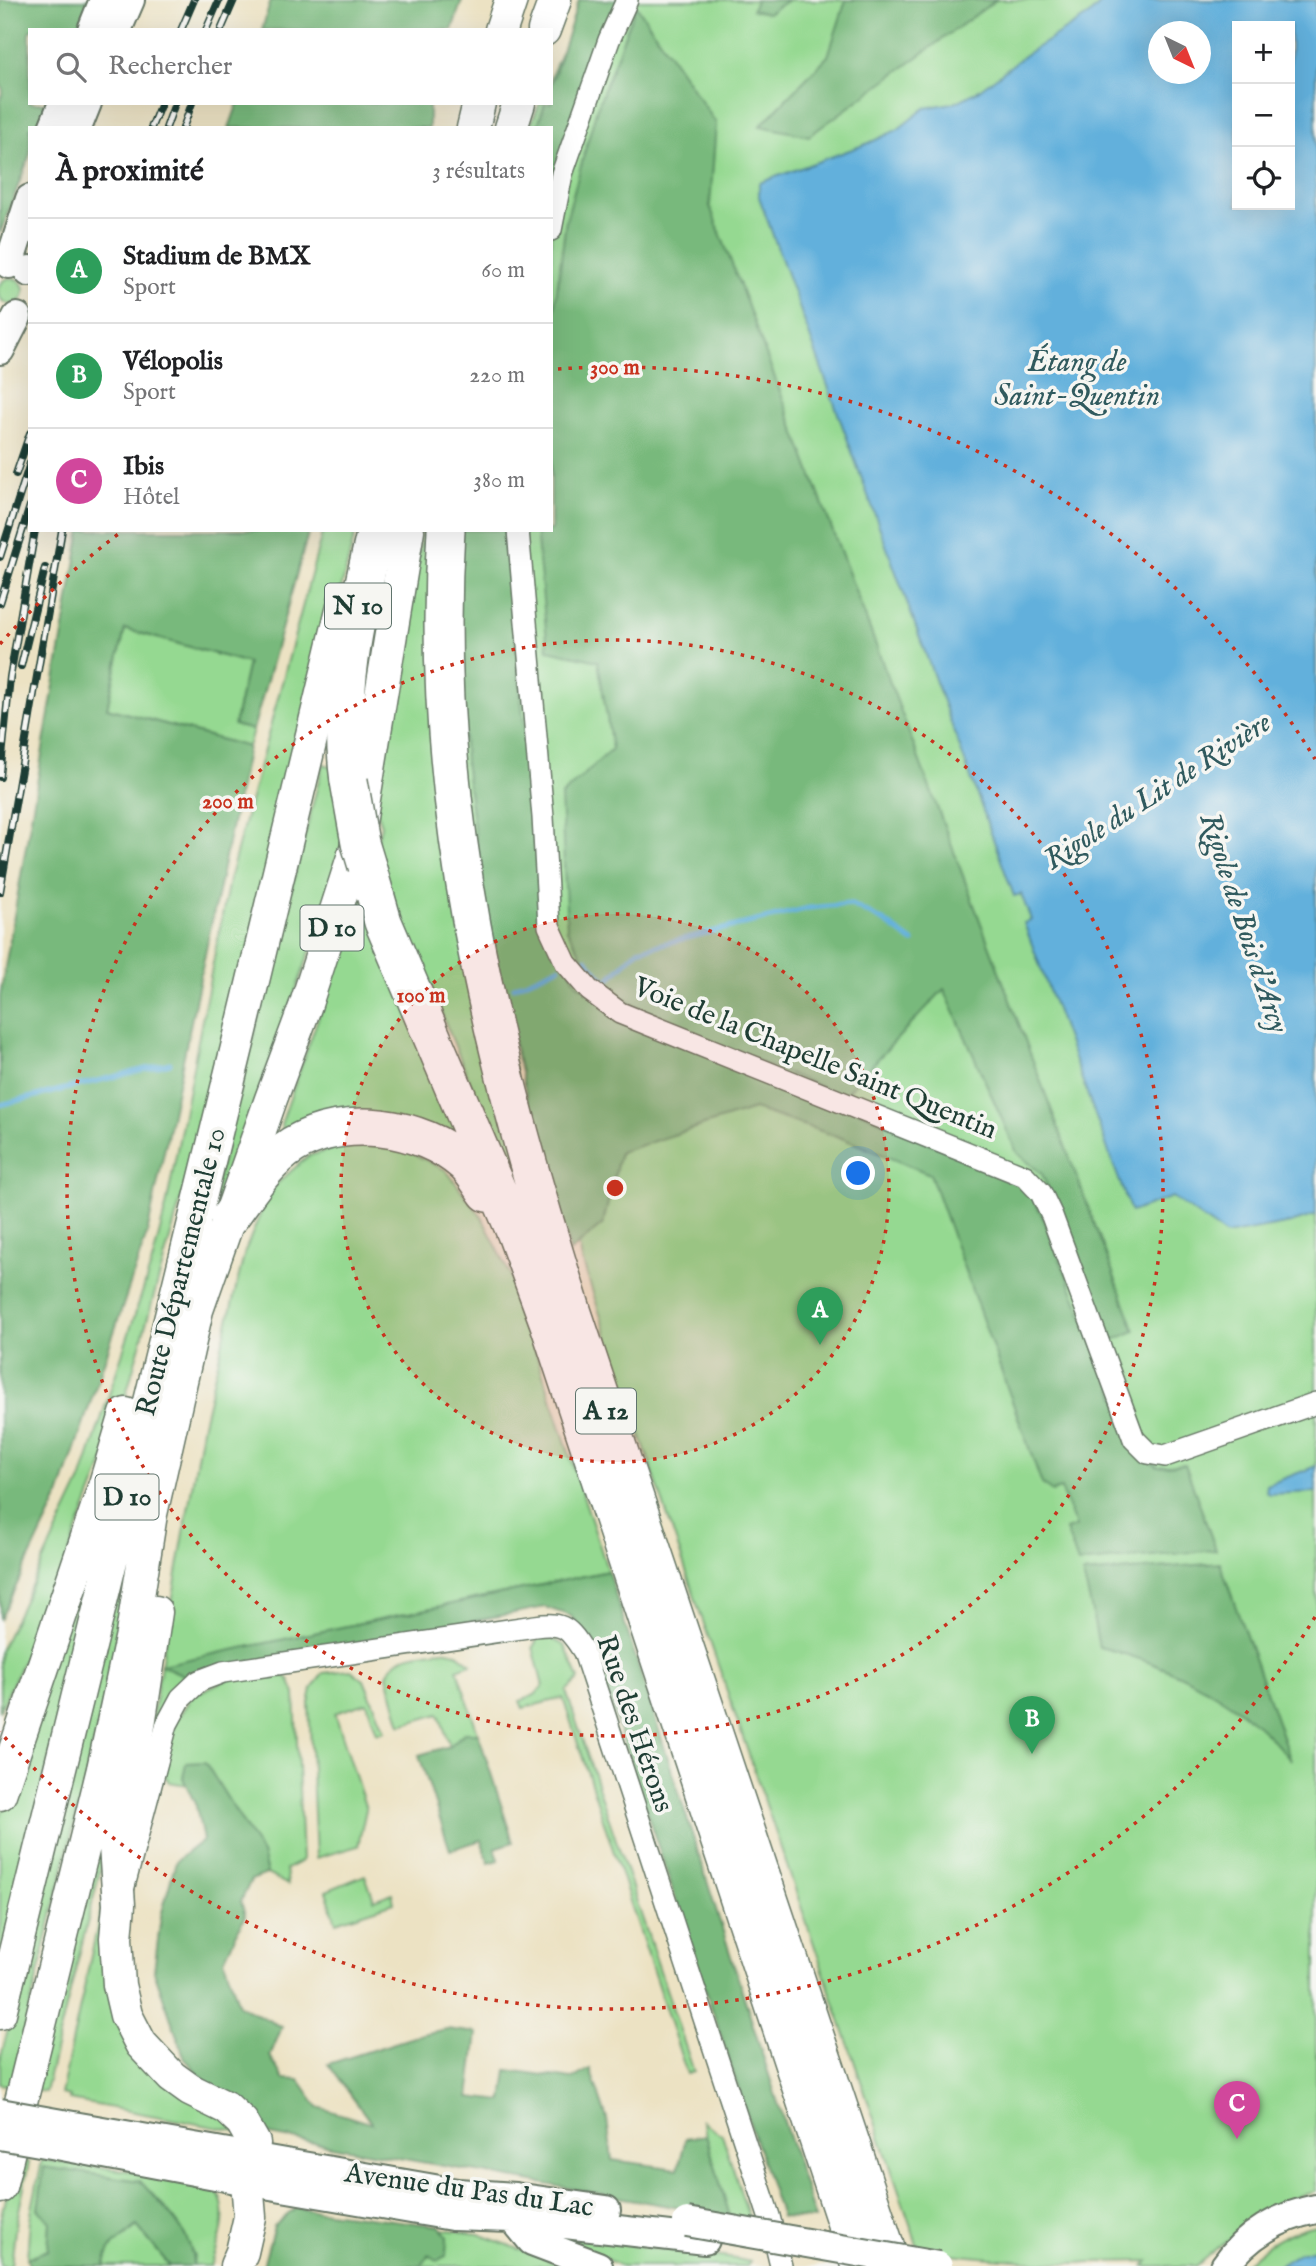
<!DOCTYPE html>
<html lang="fr">
<meta charset="utf-8">
<style>
:root{--surface:#fff;--page:#f2f2f2;--text:#202124;--muted:#757577;--line:#e0e0e0;--accent:#c8321e}
body{margin:0;font-family:"IM FELL English",serif;background:var(--page);color:var(--text)}
.controls{position:absolute;right:21px;top:21px;display:grid;overflow:hidden;border-radius:0px;box-shadow:0 7px 28px #0002}
.controls button{width:63px;height:63px;display:grid;place-items:center;padding:0;border:0;border-bottom:2px solid var(--line);background:var(--surface);color:var(--text);font:35px sans-serif}
.compass{position:absolute;left:1148px;top:21px;width:63px;height:63px;border-radius:50%;background:var(--surface);box-shadow:0 7px 28px #0002;rotate:137deg}
.you{position:absolute;left:859px;top:1174px;width:24px;height:24px;margin:-18px;border:5px solid #fff;border-radius:50%;background:#1a73e8;box-shadow:0 0 0 10px #1a73e833}
.badge{display:grid;place-items:center;width:46px;height:46px;border-radius:50%;background:var(--accent);color:#fff;font-size:23px;font-weight:700}
.pin{position:absolute;translate:-50% -58px;filter:drop-shadow(0 2px 4px #0008)}
.pin::after{content:'';position:absolute;top:37px;width:24px;height:21px;background:inherit;clip-path:polygon(0 0,100% 0,50% 100%)}
.list{margin:0;padding:0;list-style:none}
h2{display:flex;justify-content:space-between;align-items:center;height:91px;margin:0;padding:0 28px;font-size:30px}
h2 small{font-size:23px;font-weight:400;color:var(--muted)}
.list li{display:grid;grid-template-columns:46px 1fr auto;gap:21px;align-items:center;box-sizing:border-box;height:105px;padding:0 28px;border-top:2px solid var(--line)}
.list b{display:block;font-size:26px;white-space:nowrap}
.list p{margin:0;font-size:23px;white-space:nowrap;color:var(--muted)}
.list em{font-size:23px;font-style:normal;color:var(--muted)}
.icon{flex:none;width:38px;height:38px;fill:none;stroke:currentColor;stroke-width:2;stroke-linecap:round;stroke-linejoin:round}
.map{position:relative;flex:none;width:1316px;height:2266px;overflow:hidden}
.search{position:absolute;background:var(--surface);box-shadow:0 7px 28px #0002;left:28px;top:28px;width:525px;height:77px;display:flex;align-items:center;gap:18px;box-sizing:border-box;padding:0 24px;border-radius:0px;color:var(--muted);font-size:26px}
.panel{position:absolute;background:var(--surface);box-shadow:0 7px 28px #0002;left:28px;top:126px;width:525px;height:406px;border-radius:0px}
.map>svg:first-child{display:block}
.green{fill:#95d991;stroke:#5a8b62;stroke-width:2;fill-rule:evenodd}
.forest{fill:#78b97b;stroke:#4c7b58;stroke-width:2}
.water{fill:#62b0dc;stroke:#407688;stroke-width:2;fill-rule:evenodd}
.lines{fill:none;stroke-linecap:round;stroke-linejoin:round}
.stream{stroke:#62b0dc;stroke-width:5}
.minor-casing{stroke:#677766;stroke-width:24}
.secondary-casing{stroke:#677766;stroke-width:32}
.primary-casing{stroke:#677766;stroke-width:35}
.motorway-casing{stroke:#677766;stroke-width:40}
.minor{stroke:#fff;stroke-width:21}
.secondary{stroke:#fff;stroke-width:28}
.primary{stroke:#fff;stroke-width:32}
.motorway{stroke:#fff;stroke-width:37}
.rail-casing{stroke:#1f3d34;stroke-width:8}
.rail{stroke:#f6f6f2;stroke-width:5;stroke-dasharray:16;stroke-linecap:butt}
.secondary-bridge-casing{stroke:#677766;stroke-width:32;stroke-linecap:butt}
.motorway-bridge-casing{stroke:#677766;stroke-width:40;stroke-linecap:butt}
.secondary-bridge{stroke:#fff;stroke-width:28}
.motorway-bridge{stroke:#fff;stroke-width:37}
.ring{fill:none;stroke:#c8321e;stroke-width:3.5;stroke-dasharray:3.5 7}
.labels{text-anchor:middle;dominant-baseline:central;stroke-width:7;stroke-linejoin:round;paint-order:stroke}
.shield{fill:#f6f6f2;stroke:#60746d;stroke-width:2}
.shield-label{font-size:26px;font-weight:bold;fill:#1f3d34}
.street-label{font-size:28px;fill:#1f3d34;stroke:#f6f6f2}
.water-label{font-size:30px;font-style:italic;fill:#305a5e;stroke:#f6f6f2}
.centre{fill:#c8321e;stroke:#f6f6f2;stroke-width:3.5}
.ring-label{font-size:21px;text-anchor:middle;font-weight:bold;fill:#c8321e;stroke:#f6f6f2;stroke-width:7;stroke-linejoin:round;paint-order:stroke}
</style>
<div class="map">
<svg width="1316" height="2266" viewBox="0 0 1316 2266">
<rect width="100%" height="100%" fill="#f6f6f2"/>
<filter id="ink" filterUnits="userSpaceOnUse"><feTurbulence type="fractalNoise" baseFrequency=".0143" numOctaves="2"/><feDisplacementMap in="SourceGraphic" scale="14" xChannelSelector="R" yChannelSelector="G"/><feConvolveMatrix kernelMatrix="1 2 1 2 8 2 1 2 1" color-interpolation-filters="sRGB"/></filter>
<filter id="wash" filterUnits="userSpaceOnUse"><feTurbulence type="fractalNoise" baseFrequency=".00686" numOctaves="4" result="noise"/><feDisplacementMap in="SourceGraphic" scale="28" xChannelSelector="R" yChannelSelector="G"/><feGaussianBlur stdDeviation="1.57" result="paint"/><feColorMatrix in="noise" values="0 0 0 0 0 0 0 0 0 0 0 0 0 0 0 0 0 1.4 0 .05"/><feComposite in="paint" operator="in"/></filter>
<g filter="url(#wash)">
<rect width="100%" height="100%" fill="#ece2c3"/>
<path class="green" d="M 584,0 L 1316,0 L 1316,2192 L 1298,2196 L 1218,2247 L 1196,2266 L 1144,2266 L 1149,2261 L 1087,2262 C 1059,2266 955,2255 919,2250 L 694,1595 L 582,1260 L 440,530 L 551,530 L 551,128 L 529,128 L 540,103 L 551,103 L 551,76 ZM 1237,26 L 1290,26 L 1290,205 L 1237,205 ZM 1158,32 L 1200,32 L 1200,74 L 1158,74 Z
M-2 291a13 13 0 1 1 26 0a13 13 0 1 1-26 0Z
M 323,530 L 356,530 L 236,1004 L 117,1427 L 50,1602 L 0,1711 L 0,1651 L 81,1481 L 153,1259 L 166,1207 L 229,880 Z
M 423,530 L 431,530 L 544,1258 L 374,853 L 381,826 L 375,805 Z
M 125,629 L 248,663 L 234,725 L 253,730 L 248,747 L 107,708 Z
M 323,764 L 335,767 L 347,850 L 194,1271 Z
M 357,888 L 472,1151 L 440,1136 L 284,1136 L 281,1124 L 331,981 Z
M 347,1145 L 398,1146 L 446,1170 L 482,1217 L 510,1274 L 608,1571 L 163,1665 L 188,1677 L 181,1688 L 128,1856 L 203,1423 L 245,1251 L 270,1190 L 308,1156 Z
M 120,1461 L 0,1965 L 0,1819 L 23,1741 Z
M 115,1590 L 130,1593 L 11,2086 L 0,2084 L 0,2061 Z
M 547,1636 L 565,1646 L 579,1679 L 566,1691 L 694,2072 L 687,2074 L 563,1698 L 523,1708 L 520,1701 L 535,1695 L 543,1686 L 533,1647 L 539,1637 Z
M 442,1650 L 457,1653 L 471,1664 L 457,1669 L 478,1733 L 464,1733 L 450,1746 L 439,1714 L 401,1725 L 387,1676 C 394,1652 421,1653 442,1650 Z
M 351,1670 L 364,1680 L 385,1731 L 377,1733 L 367,1703 L 335,1713 L 366,1809 L 358,1846 L 316,1858 L 309,1703 L 312,1689 L 323,1673 Z
M 279,1673 L 289,1679 L 295,1694 L 302,1861 L 286,1869 L 288,1885 L 267,1874 L 262,1854 L 183,1778 L 187,1785 L 169,1782 L 161,1769 L 171,1728 L 193,1695 L 228,1679 Z
M 112,1785 L 109,1835 L 45,2092 L 34,2090 Z
M 365,1875 L 374,1900 L 392,1893 L 394,1903 L 336,1922 L 326,1891 Z
M 107,1894 L 111,2002 L 241,2132 L 69,2100 L 70,2096 L 61,2094 L 102,1905 Z
M 702,2121 L 722,2135 L 750,2221 L 730,2217 Z
M 15,2159 L 29,2162 L 15,2230 L 11,2266 L 0,2266 L 0,2224 Z
M 42,2160 L 194,2179 C 199,2182 206,2183 210,2186 C 235,2203 219,2244 211,2266 L 193,2266 L 194,2255 L 179,2226 L 50,2222 L 48,2250 L 27,2258 L 30,2219 Z
M 1316,2225 L 1316,2249 L 1299,2253 L 1278,2266 L 1244,2266 C 1264,2245 1287,2231 1316,2225 Z
M 137,2226 L 170,2266 L 104,2266 L 111,2247 Z
M 442,2229 L 479,2234 L 564,2266 L 420,2266 L 428,2254 L 447,2237 Z
M 547,2233 L 736,2259 L 750,2262 L 747,2266 L 621,2266 Z"/>
<path class="forest" d="M 0,0 L 88,0 L 77,30 L 30,30 L 30,103 L 49,103 L 40,128 L 30,128 L 30,154 L 0,234 L 0,100 L 3,91 L 0,81 Z
M 271,0 L 462,0 L 452,30 L 262,30 Z
M 579,0 L 618,0 L 551,190 L 551,128 L 537,128 L 545,103 L 551,103 L 551,85 Z
M 756,0 L 788,0 L 768,13 L 752,10 Z
M 846,0 L 996,0 L 809,136 L 760,126 L 828,56 Z
M 636,5 L 716,123 L 710,206 L 1135,1331 L 1112,1341 L 1042,1174 L 1017,1153 L 944,989 L 843,1096 L 676,1028 L 599,985 L 567,930 L 561,796 L 612,749 L 598,661 L 548,650 L 536,530 L 551,530 L 551,336 L 566,220 L 596,111 Z
M 238,103 L 429,103 L 429,128 L 229,128 Z
M 81,530 L 309,530 L 253,730 L 234,725 L 248,663 L 125,629 L 107,708 L 248,747 L 147,1234 L 59,1496 L 0,1620 L 0,996 Z
M 460,530 L 509,530 L 508,567 L 543,915 L 577,984 L 1018,1183 L 1032,1196 L 1042,1215 L 1140,1455 L 1158,1467 L 1185,1464 L 1216,1550 L 1078,1563 L 1066,1530 L 1076,1527 L 1061,1489 L 1052,1492 L 1042,1484 L 930,1174 L 839,1137 L 754,1109 L 620,1152 L 603,1224 L 570,1252 L 529,1107 L 489,937 L 465,762 L 456,578 Z
M 1220,1563 L 1291,1761 C 1244,1701 1172,1665 1099,1647 C 1093,1621 1091,1598 1082,1574 Z
M 608,1571 L 815,2219 L 781,2217 L 591,1644 L 571,1616 L 545,1607 L 188,1677 L 161,1665 Z
M 464,1733 L 478,1733 L 513,1842 L 495,1848 L 499,1860 L 489,1863 L 481,1840 L 450,1850 L 419,1755 L 450,1746 Z
M 205,1762 L 262,1854 L 267,1874 L 251,1880 L 241,1901 L 245,1916 L 224,1960 L 239,2005 L 282,2027 L 270,2056 L 283,2079 L 299,2080 L 318,2107 L 372,2124 L 328,2064 L 423,2034 L 447,2029 L 477,2033 L 469,2097 L 503,2101 L 507,2070 L 572,2079 L 590,2069 L 607,2119 L 612,2160 L 678,2169 L 686,2138 L 706,2135 L 730,2217 L 264,2134 L 207,2083 L 185,2059 L 154,1971 L 161,1916 L 176,1861 L 203,1840 L 196,1806 L 183,1778 L 186,1763 Z
M 44,2167 L 140,2181 C 160,2204 195,2233 193,2266 L 170,2266 L 137,2226 L 111,2247 L 104,2266 L 29,2266 L 27,2258 L 48,2250 L 50,2222 L 38,2209 Z
M 296,2208 L 440,2226 L 447,2237 L 446,2256 L 437,2260 L 428,2255 L 421,2266 L 263,2266 L 274,2226 Z"/>
<path class="water" d="M 1104,0 L 1316,0 L 1316,1215 L 1291,1223 L 1226,1235 L 1172,1197 L 1131,1212 L 1024,923 L 1031,920 L 1021,894 L 1014,896 L 759,197 L 759,183 L 869,143 L 897,130 L 925,108 L 957,102 L 978,91 L 1025,55 L 1089,15 ZM 1237,26 L 1290,26 L 1290,205 L 1237,205 ZM 1158,32 L 1200,32 L 1200,74 L 1158,74 Z
M 1316,1466 L 1316,1492 L 1270,1494 L 1266,1492 L 1267,1485 Z
M 1316,2249 L 1316,2266 L 1278,2266 L 1299,2253 Z"/>
<g class="lines">
<path class="stream" d="M 586,959 L 606,982 L 638,950 L 809,908 L 850,904 L 885,922 L 913,942
M 514,987 L 559,967
M 0,1105 L 170,1063"/>
</g>
</g>
<g filter="url(#ink)">
<g class="lines">
<defs>
<path id="minor" d="M 551,230 L 562,174 L 609,40 L 627,0
M 518,530 L 543,817 L 549,926 L 566,963 L 589,990 L 620,1013 L 1025,1176 L 1041,1193 L 1052,1216 L 1134,1439 L 1148,1453 L 1165,1456 L 1316,1403
M 123,1890 L 167,1724 L 181,1698 L 199,1681 L 223,1672 L 535,1626 C 564,1622 569,1628 584,1652 L 769,2216 L 781,2266"/>
<path id="secondary" d="M 92,30 L 104,0
M 117,30 L 130,0
M 53,128 L 63,103
M 77,128 L 87,103
M 9,264 L 30,199
M 29,272 L 30,270
M 0,350 L 17,317
M 62,2124 L 457,2193 L 515,2197 L 606,2210
M 57,2145 L 247,2181 L 452,2216 L 513,2218 L 705,2240
M 514,2209 L 513,2218 L 532,2241 L 598,2266
M 1225,2266 C 1246,2235 1280,2216 1316,2209"/>
<path id="primary" d="M 501,30 L 511,0
M 544,30 L 555,0
M 473,128 L 479,103
M 511,128 L 519,103
M 156,1612 L 130,1785 L 115,1846 L 119,1905 L 116,1938 L 119,1985 L 126,2015 L 141,2044 L 172,2077 L 190,2090 L 227,2108 L 242,2122 L 254,2143 L 247,2181 L 250,2217 L 242,2252 L 236,2266
M 0,1794 L 105,1484 L 126,1414
M 0,2013 L 240,1035 L 345,597
M 0,2187 L 103,1769 L 132,1634 L 151,1514 L 197,1310 L 271,1099 L 305,1007 L 356,848 L 408,530"/>
<path id="motorway" d="M 446,530 C 428,803 492,1056 573,1313 L 892,2266
M 349,781 C 337,693 356,616 376,530
M 367,866 L 383,922 L 516,1234 L 549,1324 L 860,2266
M 229,1218 C 248,1193 266,1162 293,1145 C 344,1114 421,1125 464,1163 C 474,1172 480,1183 487,1193"/>
</defs>
<use href="#minor" class="minor-casing"/>
<use href="#secondary" class="secondary-casing"/>
<use href="#primary" class="primary-casing"/>
<use href="#motorway" class="motorway-casing"/>
<use href="#minor" class="minor"/>
<use href="#secondary" class="secondary"/>
<use href="#primary" class="primary"/>
<use href="#motorway" class="motorway"/>
<defs>
<path id="rail" d="M 181,30 L 194,0
M 206,30 L 219,0
M 221,30 L 234,0
M 151,128 L 161,103
M 166,128 L 175,103
M 183,128 L 192,103
M 16,474 L 30,433
M 0,557 L 30,463
M 0,603 L 30,506
M 21,666 L 45,568
M 0,777 L 10,677 L 35,530
M 0,892 L 62,530"/>
</defs>
<use href="#rail" class="rail-casing"/>
<use href="#rail" class="rail"/>
<defs>
<path id="secondary-bridge" d="M 0,2113 L 62,2124
M 0,2135 L 57,2145
M 687,2222 L 938,2266"/>
<path id="motorway-bridge" d="M 349,781 L 360,843 L 367,866"/>
</defs>
<use href="#secondary-bridge" class="secondary-bridge-casing"/>
<use href="#motorway-bridge" class="motorway-bridge-casing"/>
<use href="#secondary-bridge" class="secondary-bridge"/>
<use href="#motorway-bridge" class="motorway-bridge"/>
</g>
</g>
<circle cx="615" cy="1188" r="274" fill="#c8321e" fill-opacity=".12"/>
<g class="ring">
<circle cx="615" cy="1188" r="274"/>
<circle cx="615" cy="1188" r="548"/>
<path d="M1315 1617A821 821 0 0 1 0 1732M0 644A821 821 0 0 1 121 532M558 369A821 821 0 0 1 1315 759"/>
</g>
<g class="labels">
<g class="shield">
<rect x="325" y="583.5" width="66" height="45" rx="5"/>
<rect x="300.5" y="905.5" width="63" height="45" rx="5"/>
<rect x="576" y="1388.5" width="60" height="45" rx="5"/>
<rect x="95.5" y="1474.5" width="63" height="45" rx="5"/>
</g>
<g class="shield-label">
<text x="358" y="606">N 10</text>
<text x="332" y="928">D 10</text>
<text x="606" y="1411">A 12</text>
<text x="127" y="1497">D 10</text>
</g>
<g class="street-label">
<text transform="translate(815 1059) rotate(22)">Voie de la Chapelle Saint Quentin</text>
<text transform="translate(182 1272) rotate(-76)">Route Départementale 10</text>
<text transform="translate(634 1724) rotate(71)">Rue des Hérons</text>
<text transform="translate(469 2191) rotate(8)">Avenue du Pas du Lac</text>
</g>
<g class="water-label">
<text x="1077" y="363">Étang de<tspan x="1077" dy="34">Saint-Quentin</tspan></text>
<text transform="translate(1158 792) rotate(-33)">Rigole du Lit de Rivière</text>
<text transform="translate(1243 923) rotate(72)">Rigole de Bois d'Arcy</text>
</g>
</g>
<circle cx="615" cy="1188" r="10" class="centre"/>
<g class="ring-label">
<text x="615" y="374">300 m</text>
<text x="228" y="808">200 m</text>
<text x="421" y="1002">100 m</text>
</g>
</svg>
<div class="controls">
<button>+</button>
<button>−</button>
<button><svg class="icon" aria-label="locate" viewBox="0 0 24 24"><circle cx="12" cy="12" r="6"/><path d="M12 2v4M12 18v4M2 12h4M18 12h4"/></svg></button>
</div>
<svg class="compass" viewBox="-18 -18 36 36"><path d="M0-13l5 13h-10z" fill="#e53935"/><path d="M0 13l5-13h-10z" fill="#757577"/></svg>
<div class="you"></div>
<div class="pin badge" style="left:820px;top:1345px;background:#2e9e5b">A</div>
<div class="pin badge" style="left:1032px;top:1754px;background:#2e9e5b">B</div>
<div class="pin badge" style="left:1237px;top:2139px;background:#d1479c">C</div>
<div class="search"><svg class="icon" aria-label="search" viewBox="0 0 24 24"><circle cx="10" cy="10" r="6"/><path d="M15 15l6 6"/></svg>Rechercher</div>
<section class="panel">
<h2>À proximité<small>3 résultats</small></h2>
<ul class="list">
<li><span class="badge" style="background:#2e9e5b">A</span><div><b>Stadium de BMX</b><p>Sport</p></div><em>60 m</em></li>
<li><span class="badge" style="background:#2e9e5b">B</span><div><b>Vélopolis</b><p>Sport</p></div><em>220 m</em></li>
<li><span class="badge" style="background:#d1479c">C</span><div><b>Ibis</b><p>Hôtel</p></div><em>380 m</em></li>
</ul>
</section>
</div>
